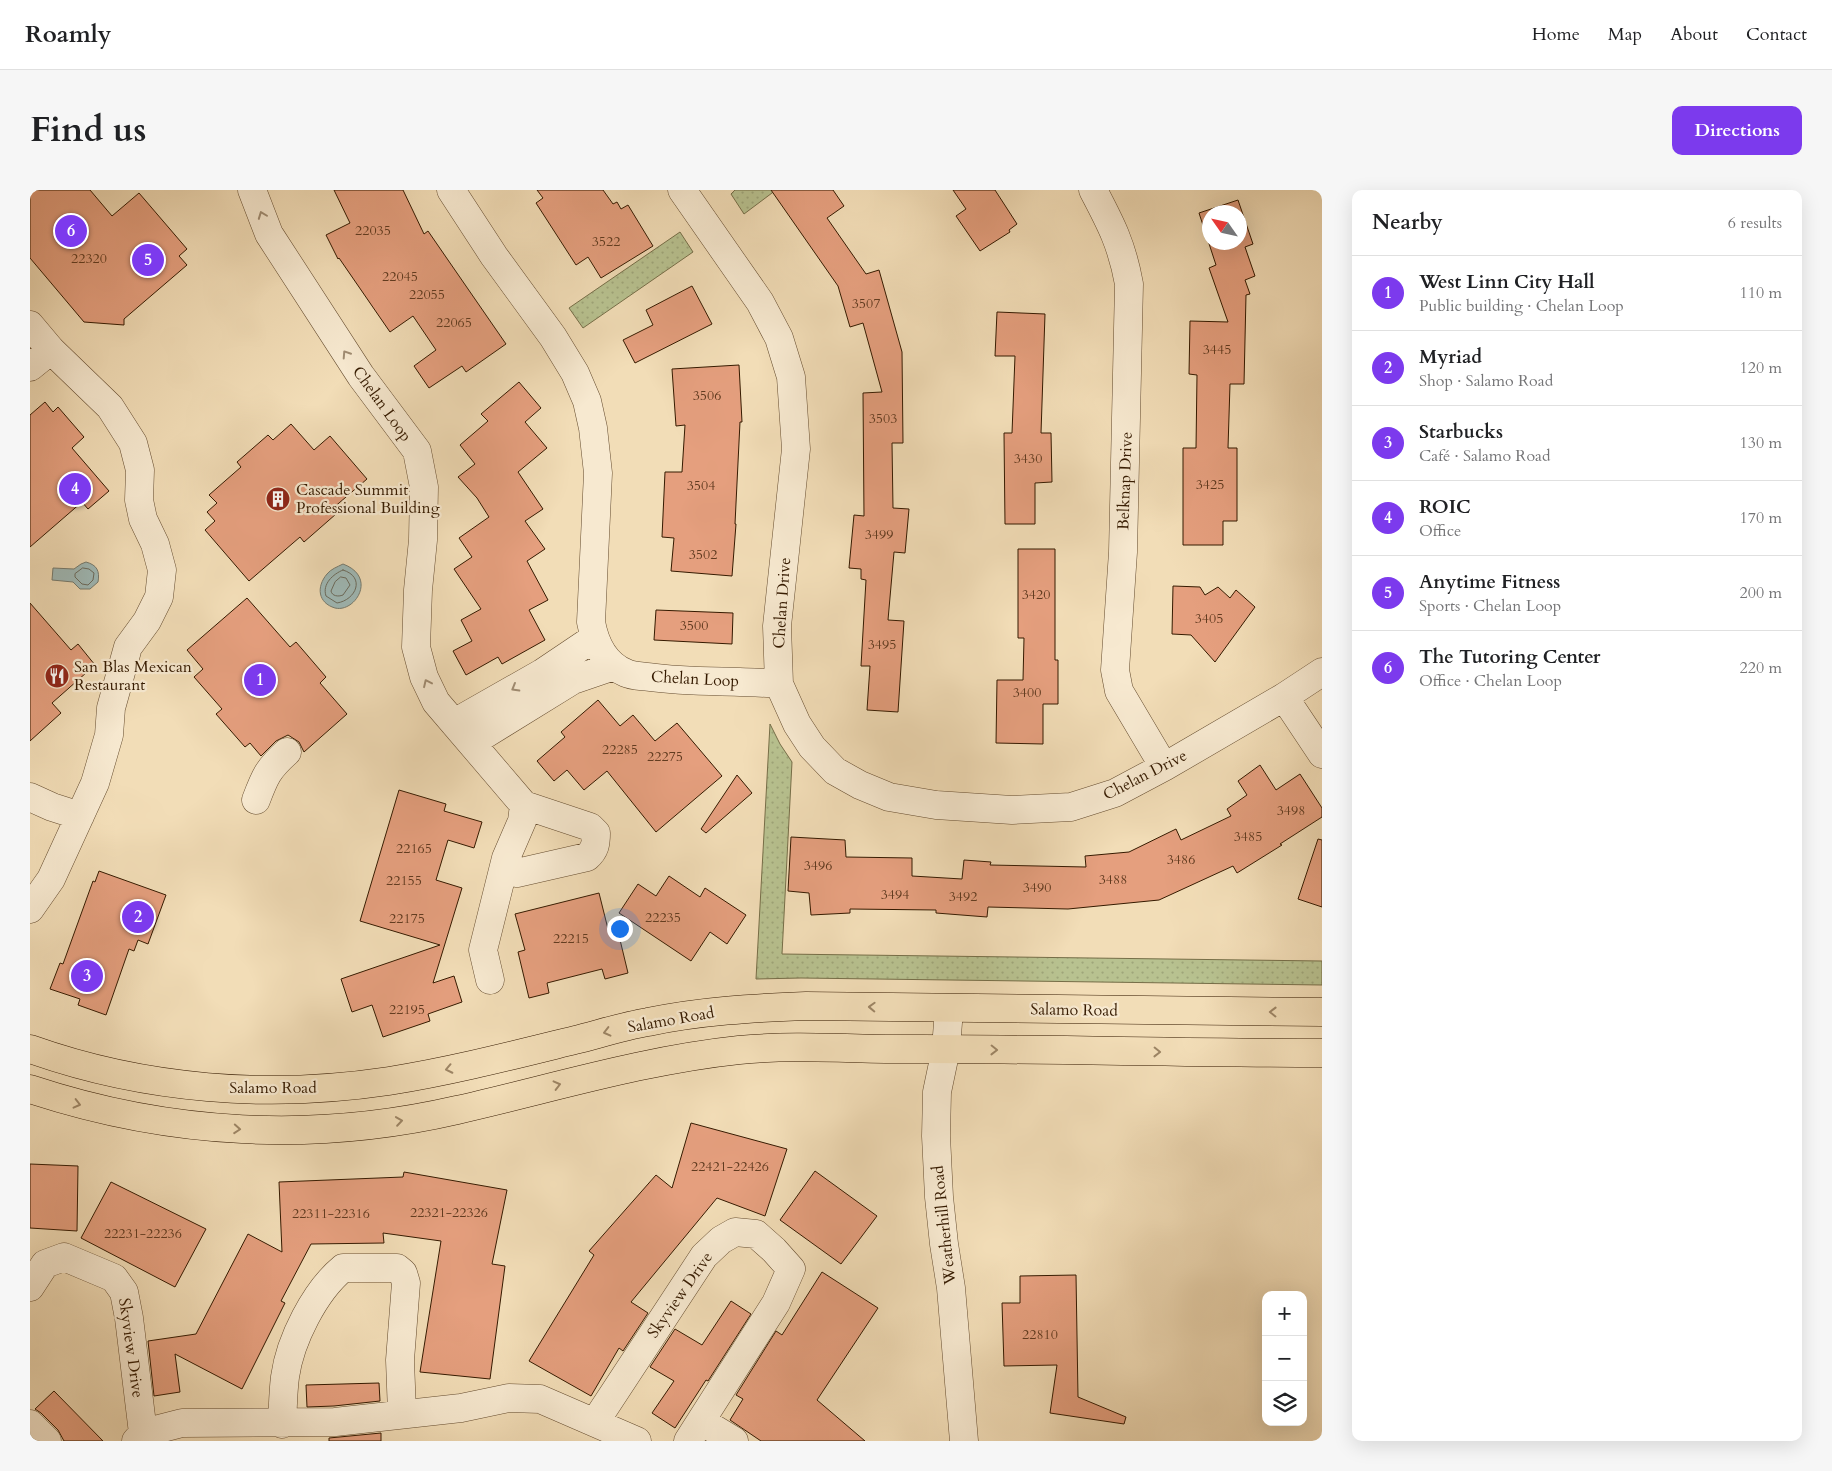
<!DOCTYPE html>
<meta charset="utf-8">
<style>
:root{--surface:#fff;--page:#f6f6f6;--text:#202124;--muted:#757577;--line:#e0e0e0;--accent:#7c3aed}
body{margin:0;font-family:Cardo,serif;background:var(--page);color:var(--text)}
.controls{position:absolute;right:15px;bottom:15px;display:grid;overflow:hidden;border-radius:10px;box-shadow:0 5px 20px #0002}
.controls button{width:45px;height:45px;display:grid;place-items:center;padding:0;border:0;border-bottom:1px solid var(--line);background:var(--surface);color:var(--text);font:25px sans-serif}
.compass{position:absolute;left:1172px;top:15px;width:45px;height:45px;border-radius:50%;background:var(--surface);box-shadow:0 5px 20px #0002;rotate:304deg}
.you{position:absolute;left:589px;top:738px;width:18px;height:18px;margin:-12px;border:4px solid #fff;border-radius:50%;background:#1a73e8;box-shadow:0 0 0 8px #1a73e833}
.badge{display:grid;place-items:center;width:32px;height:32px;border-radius:50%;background:var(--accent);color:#fff;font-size:16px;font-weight:700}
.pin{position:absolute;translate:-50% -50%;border:2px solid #fff;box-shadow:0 1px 5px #0006}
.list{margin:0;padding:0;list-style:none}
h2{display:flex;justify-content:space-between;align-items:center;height:65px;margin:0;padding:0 20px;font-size:21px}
h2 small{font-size:16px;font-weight:400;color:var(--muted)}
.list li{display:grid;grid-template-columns:32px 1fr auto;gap:15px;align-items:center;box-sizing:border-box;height:75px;padding:0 20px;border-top:1px solid var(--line)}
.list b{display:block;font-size:19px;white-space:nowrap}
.list p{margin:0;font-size:16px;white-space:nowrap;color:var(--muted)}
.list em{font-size:16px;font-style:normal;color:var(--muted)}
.icon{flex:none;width:28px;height:28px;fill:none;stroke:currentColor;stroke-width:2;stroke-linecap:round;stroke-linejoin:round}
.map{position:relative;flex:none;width:1292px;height:1251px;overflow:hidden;border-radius:10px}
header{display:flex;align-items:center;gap:30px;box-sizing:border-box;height:70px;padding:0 25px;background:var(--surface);border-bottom:1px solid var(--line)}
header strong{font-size:24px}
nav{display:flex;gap:28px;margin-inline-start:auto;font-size:18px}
.intro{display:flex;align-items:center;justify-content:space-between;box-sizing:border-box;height:120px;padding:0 30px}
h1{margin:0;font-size:35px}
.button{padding:12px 22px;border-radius:10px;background:var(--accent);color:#fff;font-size:18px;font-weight:700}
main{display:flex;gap:30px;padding:0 30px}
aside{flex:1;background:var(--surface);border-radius:10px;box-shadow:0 5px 20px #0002}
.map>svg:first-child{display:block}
.grass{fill:url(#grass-dots);stroke:#766e48}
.water{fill:#9fbab8;stroke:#757a6e}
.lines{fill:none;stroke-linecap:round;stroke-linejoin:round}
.shore{stroke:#6a6a5c;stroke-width:1}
.building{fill:#e59f7e;stroke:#351a00;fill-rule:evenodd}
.minor-casing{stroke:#644b2e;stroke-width:29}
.major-casing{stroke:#351a00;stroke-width:29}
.minor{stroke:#f7e9d0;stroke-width:28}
.major{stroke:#f2ddb7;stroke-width:28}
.oneway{stroke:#a08c72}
.oneway2{stroke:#9d8565}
.labels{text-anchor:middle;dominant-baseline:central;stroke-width:4.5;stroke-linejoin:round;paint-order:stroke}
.number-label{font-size:14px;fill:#613b20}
.street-label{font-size:16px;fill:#351a00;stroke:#f7e9d0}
.poi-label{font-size:16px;fill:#351a00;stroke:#f7e9d0;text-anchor:start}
</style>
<header>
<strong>Roamly</strong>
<nav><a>Home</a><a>Map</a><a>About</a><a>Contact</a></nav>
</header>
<div class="intro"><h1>Find us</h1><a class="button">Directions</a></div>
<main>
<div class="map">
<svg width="1292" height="1251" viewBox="0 0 1292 1251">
<defs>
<pattern id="grass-dots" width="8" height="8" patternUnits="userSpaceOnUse" patternTransform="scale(1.25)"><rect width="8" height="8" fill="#b8c290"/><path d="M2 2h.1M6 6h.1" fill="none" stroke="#9fa67a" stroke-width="1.8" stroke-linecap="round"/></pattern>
</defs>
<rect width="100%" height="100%" fill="#f2ddb7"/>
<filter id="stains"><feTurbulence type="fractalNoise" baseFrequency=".004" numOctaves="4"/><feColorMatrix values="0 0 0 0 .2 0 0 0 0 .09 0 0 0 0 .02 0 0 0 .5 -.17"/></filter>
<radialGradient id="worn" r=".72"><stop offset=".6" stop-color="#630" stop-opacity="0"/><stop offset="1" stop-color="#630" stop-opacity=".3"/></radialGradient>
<path class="grass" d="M 705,0 L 746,0 L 714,24 L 701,4 Z
M 650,42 L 663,62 L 553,138 L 539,118 Z
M 740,534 L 750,554 L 762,572 L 752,764 L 1292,771 L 1292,795 L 771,788 L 726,789 Z"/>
<path class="water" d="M 56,372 C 67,375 70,381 68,392 L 60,399 L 50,399 L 43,392 L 22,390 L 23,378 L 44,379 L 51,374 Z
M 313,374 C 348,387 325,423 305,418 C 288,413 286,397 297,384 C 301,379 307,377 313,374 Z"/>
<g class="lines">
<path class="shore" d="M 53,378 L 59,379 L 64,383 L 63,390 L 58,395 L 52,394 L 45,387 L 45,384 Z
M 313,380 C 336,387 326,410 307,413 L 296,406 C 292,394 303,384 313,380 Z
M 311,387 L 316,388 L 320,395 L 313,405 C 308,407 302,406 301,401 L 305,392 Z"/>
</g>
<path class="building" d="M 0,0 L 60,0 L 82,26 L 109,3 L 157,59 L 149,66 L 157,75 L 94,129 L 94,135 L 54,132 L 0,68 Z
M 304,0 L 373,0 L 394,44 L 398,41 L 476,154 L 436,182 L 432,176 L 399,198 L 384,176 L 406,160 L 383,126 L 360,142 L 309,68 L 308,69 L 296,45 L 320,33 Z
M 507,0 L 573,0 L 583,14 L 587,12 L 591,19 L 598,15 L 623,56 L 571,88 L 558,67 L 546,75 L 506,13 L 513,8 Z
M 741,0 L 803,0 L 814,16 L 797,28 L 836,84 L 849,80 L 872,162 L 873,253 L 862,253 L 863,318 L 879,319 L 875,363 L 864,362 L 858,430 L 874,431 L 868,522 L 837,520 L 840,476 L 831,476 L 836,390 L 831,389 L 831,379 L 819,378 L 824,325 L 834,326 L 833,203 L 852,202 L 833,133 L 820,137 L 808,96 Z
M 923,0 L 965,0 L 987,34 L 979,40 L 980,42 L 950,61 L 926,26 L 936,19 Z
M 1208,10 L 1223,54 L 1215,57 L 1225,86 L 1215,90 L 1220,104 L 1216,105 L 1214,194 L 1200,194 L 1198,258 L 1207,258 L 1207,331 L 1193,331 L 1193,355 L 1153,355 L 1153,258 L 1166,258 L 1167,185 L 1159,184 L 1160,131 L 1198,132 L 1179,78 L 1186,75 L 1169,23 ZM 1180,22 L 1210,22 L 1210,52 L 1180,52 Z
M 662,96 L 682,134 L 605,173 L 593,150 L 623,135 L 616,120 Z
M 967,122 L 1015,124 L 1011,243 L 1021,243 L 1022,292 L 1005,293 L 1005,334 L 975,334 L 974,243 L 982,243 L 985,166 L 965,166 Z
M 709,175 L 712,232 L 710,232 L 705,334 L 706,334 L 702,386 L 641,381 L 644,348 L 632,347 L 635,282 L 652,282 L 655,235 L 646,236 L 642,179 Z
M 489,192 L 511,218 L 495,232 L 517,258 L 488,282 L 513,319 L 495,331 L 515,359 L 497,371 L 518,410 L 499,420 L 515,450 L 472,474 L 468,467 L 436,485 L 423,461 L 442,451 L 431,430 L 451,419 L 424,379 L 442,367 L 429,348 L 459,327 L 447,308 L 428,287 L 445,274 L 430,255 L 458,231 L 451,224 Z
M 15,212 L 23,222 L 28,217 L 54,247 L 42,258 L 79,301 L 58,319 L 52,312 L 0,357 L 0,225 Z
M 261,234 L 284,260 L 300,246 L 337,289 L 302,319 L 306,324 L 274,352 L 270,347 L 219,391 L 175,340 L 185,331 L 177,322 L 187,313 L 179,305 L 211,277 L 207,272 L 238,245 L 243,250 Z
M 988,359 L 1025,359 L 1025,470 L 1028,470 L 1028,514 L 1013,514 L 1013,554 L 966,553 L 967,490 L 993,490 L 994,448 L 988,448 Z
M 1143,396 L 1170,397 L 1175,405 L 1188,397 L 1200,408 L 1206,400 L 1225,417 L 1185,472 L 1161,445 L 1142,444 Z
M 217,408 L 260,457 L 266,452 L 296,487 L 290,493 L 317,524 L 274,562 L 269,552 L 258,545 L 246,551 L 231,566 L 220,553 L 215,557 L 186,524 L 192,519 L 164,487 L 173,479 L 157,460 Z
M 0,413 L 41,460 L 48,454 L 65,475 L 22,513 L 31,523 L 0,551 Z
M 626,420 L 703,423 L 702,454 L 624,450 Z
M 568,510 L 590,536 L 603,525 L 625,551 L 647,533 L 692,586 L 626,642 L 577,581 L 554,600 L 537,580 L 524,591 L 507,571 L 535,547 L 531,542 Z
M 1230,575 L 1246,600 L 1270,584 L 1292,618 L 1292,627 L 1250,654 L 1252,655 L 1207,683 L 1203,676 L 1129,710 L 1038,719 L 958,717 L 957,727 L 906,723 L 906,720 L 820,719 L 820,723 L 781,725 L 779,703 L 758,701 L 761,647 L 815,650 L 816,667 L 882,668 L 882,686 L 932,689 L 934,670 L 961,672 L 960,675 L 1056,677 L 1055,666 L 1099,662 L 1146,639 L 1151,650 L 1201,626 L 1197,619 L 1217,605 L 1208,591 Z
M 707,585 L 722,603 L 676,643 L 671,639 Z
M 369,600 L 416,614 L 414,621 L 452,632 L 444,658 L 418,650 L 406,690 L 432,698 L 403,793 L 424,786 L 432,812 L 398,824 L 400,831 L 353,847 L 342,815 L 322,822 L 311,789 L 410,755 L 330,731 Z
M 1288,649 L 1292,650 L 1292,717 L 1268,709 Z
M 69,681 L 136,705 L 118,754 L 108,750 L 104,761 L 99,759 L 76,825 L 48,815 L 50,809 L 20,799 L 30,773 L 33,774 L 63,691 L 65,692 Z
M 639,686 L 670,707 L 675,698 L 716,725 L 697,754 L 680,742 L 661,771 L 589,723 L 608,694 L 626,706 Z
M 569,703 L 578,739 L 585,729 L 598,783 L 575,789 L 572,779 L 517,793 L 519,803 L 499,808 L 488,762 L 495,760 L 485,724 Z
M 661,933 L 757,959 L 735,1026 L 687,1008 L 601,1112 L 618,1123 L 593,1161 L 589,1158 L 561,1206 L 499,1171 L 564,1065 L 559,1061 L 626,985 L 642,998 Z
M 0,974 L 48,976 L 47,1041 L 0,1038 Z
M 785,981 L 847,1026 L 811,1074 L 750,1030 Z
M 374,982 L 477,1000 L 462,1074 L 475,1076 L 460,1189 L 390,1182 L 411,1051 L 353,1043 L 354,1053 L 281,1054 L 251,1111 L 255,1113 L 212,1199 L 145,1164 L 150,1202 L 124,1206 L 118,1151 L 166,1144 L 218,1044 L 252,1062 L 249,992 L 373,987 Z
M 81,992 L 176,1039 L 145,1097 L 51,1048 Z
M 792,1082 L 848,1118 L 787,1210 L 835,1251 L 731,1251 L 700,1230 L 713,1209 L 706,1205 L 746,1141 L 752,1145 Z
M 1046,1085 L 1048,1207 L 1096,1227 L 1094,1234 L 1020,1223 L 1027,1175 L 974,1176 L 972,1113 L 990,1113 L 990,1086 Z
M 701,1111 L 721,1124 L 678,1191 L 676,1190 L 645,1238 L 622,1223 L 644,1191 L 620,1177 L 645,1139 L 672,1155 Z
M 349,1193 L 350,1211 L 304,1216 L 277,1217 L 276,1195 Z
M 24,1201 L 73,1251 L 34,1251 L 28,1240 L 11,1223 L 5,1219 Z
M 351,1243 L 351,1251 L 299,1251 L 299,1248 Z"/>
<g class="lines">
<defs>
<path id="minor" d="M 222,0 L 239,44 L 331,186 L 387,261 L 394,297 L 393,350 L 388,400 L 386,457 L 394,487 L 406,512 L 494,615 L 492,631 L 476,668 L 453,760 L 460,790
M 421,0 L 464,66 L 523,147 L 545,183 L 557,211 L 563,238 L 568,283 L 561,432 C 565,454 574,474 596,483 C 602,486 612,486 619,487 C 662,493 706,490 749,494
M 652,0 L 730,112 L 749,148 L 761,187 L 766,259 L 747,436 L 749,494 L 767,534 L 782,557 L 805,581 L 830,595 L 859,607 L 906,615 L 982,620 L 1041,617 L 1085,603 L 1134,577 L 1254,507 L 1292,482
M 1063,0 C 1081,34 1092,55 1099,94 L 1093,362 L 1085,480 L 1089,501 L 1134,577
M 0,135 L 21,160 L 80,217 L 103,253 L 110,280 L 109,310 L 113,329 L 125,354 L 132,380 L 129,407 L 117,431 L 98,457 L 81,518 L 79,545 L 65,593 L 21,689 L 0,719
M 0,177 L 21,160
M 1254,507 L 1292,564
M 424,533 L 512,483 L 564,448
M 441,553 L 543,490 L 584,476
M 0,607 L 22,617 L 50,626
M 226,610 C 235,586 238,579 257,562
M 473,680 L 487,683 L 557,667 C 565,660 566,654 566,643 L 560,637 L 494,615
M 919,819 L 916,859 L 907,902 L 906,946 L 909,1007 L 914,1054 L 921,1098 L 934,1251
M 0,1097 L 15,1074 L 34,1067 L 84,1088 L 94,1102 L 99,1128 L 113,1243
M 671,1231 L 704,1251
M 565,1232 L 674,1066 L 691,1050 L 705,1042 L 726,1044 L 744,1060 L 761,1079 L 746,1113 L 658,1251
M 0,1234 L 17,1251
M 252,1234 C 253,1218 253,1202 255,1187 C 260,1150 285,1101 313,1078 L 367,1078 L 373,1083 L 376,1093 L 370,1170 L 372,1223
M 106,1251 L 113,1243 L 152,1233 L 305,1232 L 431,1218 L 479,1208 L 510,1209 L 607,1251"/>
<path id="major" d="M 0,859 C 115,900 239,909 359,891 C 422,881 484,865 545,850 C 569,844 594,836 618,832 C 670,821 723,818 776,816 L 1292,822
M 0,899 C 139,945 284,953 427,920 C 520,899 613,870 709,860 C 770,854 831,860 892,859 C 1025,859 1159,863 1292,863"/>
</defs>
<use href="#minor" class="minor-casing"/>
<use href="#major" class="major-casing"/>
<use href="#minor" class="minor"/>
<use href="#major" class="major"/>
</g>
<defs><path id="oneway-chevron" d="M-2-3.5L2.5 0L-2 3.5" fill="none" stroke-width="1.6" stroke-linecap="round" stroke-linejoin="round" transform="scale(1.25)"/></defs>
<g class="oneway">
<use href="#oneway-chevron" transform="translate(232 25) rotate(-111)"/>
<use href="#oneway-chevron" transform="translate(316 164) rotate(-123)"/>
<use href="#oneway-chevron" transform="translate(397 493) rotate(-115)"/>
<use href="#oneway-chevron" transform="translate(485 498) rotate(150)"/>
</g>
<g class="oneway2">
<use href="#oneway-chevron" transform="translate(842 817) rotate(-178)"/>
<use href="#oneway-chevron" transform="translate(1243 822) rotate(-179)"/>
<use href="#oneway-chevron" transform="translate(577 842) rotate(166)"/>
<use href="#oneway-chevron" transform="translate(964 860) rotate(1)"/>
<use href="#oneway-chevron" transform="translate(1127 862) rotate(1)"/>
<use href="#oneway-chevron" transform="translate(419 879) rotate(168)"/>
<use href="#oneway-chevron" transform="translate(527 895) rotate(-14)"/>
<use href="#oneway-chevron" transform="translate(47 914) rotate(14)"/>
<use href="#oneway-chevron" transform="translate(369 931) rotate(-8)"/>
<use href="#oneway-chevron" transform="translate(207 939) rotate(4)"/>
</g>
<defs>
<symbol id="building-disc" viewBox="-11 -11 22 22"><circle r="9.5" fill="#8f2418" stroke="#f7e9d0"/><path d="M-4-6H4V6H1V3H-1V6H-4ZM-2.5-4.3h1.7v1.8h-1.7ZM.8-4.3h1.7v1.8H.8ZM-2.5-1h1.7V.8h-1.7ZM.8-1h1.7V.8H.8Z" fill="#fff"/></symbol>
<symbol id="restaurant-disc" viewBox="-11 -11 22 22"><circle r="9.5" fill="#8f2418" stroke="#f7e9d0"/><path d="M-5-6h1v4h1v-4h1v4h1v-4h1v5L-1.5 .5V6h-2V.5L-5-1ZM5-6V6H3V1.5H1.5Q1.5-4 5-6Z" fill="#fff"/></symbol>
</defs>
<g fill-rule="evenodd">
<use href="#building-disc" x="234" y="295" width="28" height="28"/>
<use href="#restaurant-disc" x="13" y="472" width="28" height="28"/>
</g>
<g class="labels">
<g class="number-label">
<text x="343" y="40">22035</text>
<text x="576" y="51">3522</text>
<text x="59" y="68">22320</text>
<text x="370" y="86">22045</text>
<text x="397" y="104">22055</text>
<text x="836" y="113">3507</text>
<text x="424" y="132">22065</text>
<text x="1187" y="159">3445</text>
<text x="677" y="205">3506</text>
<text x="853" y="228">3503</text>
<text x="998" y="268">3430</text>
<text x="1180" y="294">3425</text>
<text x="671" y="295">3504</text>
<text x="849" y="344">3499</text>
<text x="673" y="364">3502</text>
<text x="1006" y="404">3420</text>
<text x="1179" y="428">3405</text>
<text x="664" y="435">3500</text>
<text x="852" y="454">3495</text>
<text x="997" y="502">3400</text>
<text x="590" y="559">22285</text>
<text x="635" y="566">22275</text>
<text x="1261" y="620">3498</text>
<text x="1218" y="646">3485</text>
<text x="384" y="658">22165</text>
<text x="1151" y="669">3486</text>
<text x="788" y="675">3496</text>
<text x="1083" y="689">3488</text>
<text x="374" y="690">22155</text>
<text x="1007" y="697">3490</text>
<text x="865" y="704">3494</text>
<text x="933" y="706">3492</text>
<text x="633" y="727">22235</text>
<text x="377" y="728">22175</text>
<text x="541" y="748">22215</text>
<text x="377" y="819">22195</text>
<text x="700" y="976">22421-22426</text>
<text x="419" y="1022">22321-22326</text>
<text x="301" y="1023">22311-22316</text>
<text x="113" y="1043">22231-22236</text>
<text x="1010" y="1144">22810</text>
</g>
<g class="street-label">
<text transform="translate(352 214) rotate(54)">Chelan Loop</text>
<text transform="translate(1095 291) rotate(-88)">Belknap Drive</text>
<text transform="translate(752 413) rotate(-86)">Chelan Drive</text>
<text transform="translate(665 489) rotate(3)">Chelan Loop</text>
<text transform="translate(1115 585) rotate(-27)">Chelan Drive</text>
<text transform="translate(1044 820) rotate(1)">Salamo Road</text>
<text transform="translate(641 830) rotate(-10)">Salamo Road</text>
<text x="243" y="898">Salamo Road</text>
<text transform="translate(914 1035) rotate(-96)">Weatherhill Road</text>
<text transform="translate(650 1105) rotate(-55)">Skyview Drive</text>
<text transform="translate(101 1158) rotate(82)">Skyview Drive</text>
</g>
<g class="poi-label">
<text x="266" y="300">Cascade Summit<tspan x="266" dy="18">Professional Building</tspan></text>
<text x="44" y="477">San Blas Mexican<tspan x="44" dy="18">Restaurant</tspan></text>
</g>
</g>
<rect width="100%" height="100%" filter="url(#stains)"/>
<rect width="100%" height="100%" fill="url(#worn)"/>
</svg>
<div class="controls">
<button>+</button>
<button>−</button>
<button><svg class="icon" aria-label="layers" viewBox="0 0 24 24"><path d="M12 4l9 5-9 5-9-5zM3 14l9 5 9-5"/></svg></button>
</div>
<svg class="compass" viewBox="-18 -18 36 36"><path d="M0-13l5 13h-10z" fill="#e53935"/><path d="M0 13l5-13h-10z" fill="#757577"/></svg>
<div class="you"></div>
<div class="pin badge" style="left:230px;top:490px">1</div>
<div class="pin badge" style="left:108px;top:727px">2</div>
<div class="pin badge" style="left:57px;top:786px">3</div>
<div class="pin badge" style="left:45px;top:299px">4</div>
<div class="pin badge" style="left:118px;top:70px">5</div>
<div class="pin badge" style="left:41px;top:41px">6</div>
</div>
<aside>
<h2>Nearby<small>6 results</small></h2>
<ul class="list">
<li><span class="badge">1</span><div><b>West Linn City Hall</b><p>Public building · Chelan Loop</p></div><em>110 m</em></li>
<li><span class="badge">2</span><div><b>Myriad</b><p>Shop · Salamo Road</p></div><em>120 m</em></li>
<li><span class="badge">3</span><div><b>Starbucks</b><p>Café · Salamo Road</p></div><em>130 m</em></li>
<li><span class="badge">4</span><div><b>ROIC</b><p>Office</p></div><em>170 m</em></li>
<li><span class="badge">5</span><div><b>Anytime Fitness</b><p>Sports · Chelan Loop</p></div><em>200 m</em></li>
<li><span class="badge">6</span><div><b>The Tutoring Center</b><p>Office · Chelan Loop</p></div><em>220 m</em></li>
</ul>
</aside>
</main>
